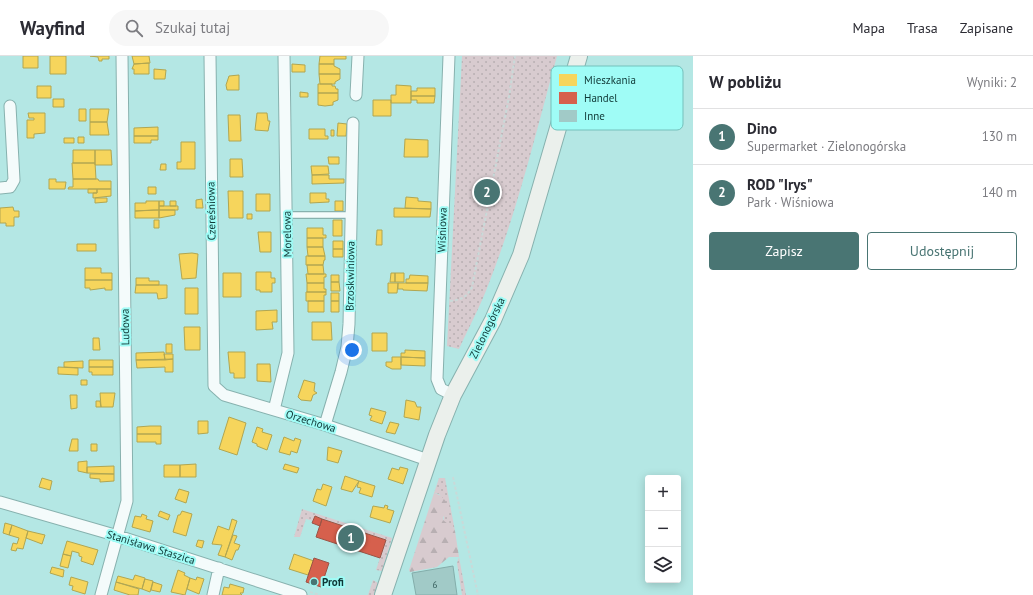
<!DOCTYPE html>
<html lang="pl">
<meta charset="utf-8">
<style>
:root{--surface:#fff;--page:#f7f7f7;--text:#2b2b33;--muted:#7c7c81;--line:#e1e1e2;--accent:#497573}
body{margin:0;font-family:"PT Sans",sans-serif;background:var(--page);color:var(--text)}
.controls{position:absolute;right:12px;bottom:12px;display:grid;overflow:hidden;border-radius:4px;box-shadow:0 2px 10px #0003}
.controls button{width:36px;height:36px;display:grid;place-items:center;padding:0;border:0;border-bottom:1px solid var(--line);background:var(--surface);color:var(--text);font:20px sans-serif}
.you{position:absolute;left:352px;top:294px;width:14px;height:14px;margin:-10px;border:3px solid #fff;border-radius:50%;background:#1a73e8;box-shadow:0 0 0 6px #1a73e833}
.badge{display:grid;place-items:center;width:26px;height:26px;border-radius:50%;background:var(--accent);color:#fff;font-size:13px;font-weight:700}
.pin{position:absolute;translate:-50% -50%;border:2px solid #fff;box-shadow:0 1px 4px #0006}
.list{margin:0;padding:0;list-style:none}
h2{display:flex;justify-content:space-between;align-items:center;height:52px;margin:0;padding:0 16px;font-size:17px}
h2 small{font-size:13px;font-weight:400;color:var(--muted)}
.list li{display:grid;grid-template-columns:26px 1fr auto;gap:12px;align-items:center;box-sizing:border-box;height:56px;padding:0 16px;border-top:1px solid var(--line)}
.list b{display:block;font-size:15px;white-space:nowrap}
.list p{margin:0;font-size:13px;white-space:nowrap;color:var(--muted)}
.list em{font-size:13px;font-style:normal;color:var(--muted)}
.actions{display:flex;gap:8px;padding:12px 16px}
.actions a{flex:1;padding:9px 0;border:1px solid var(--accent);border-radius:4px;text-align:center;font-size:14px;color:var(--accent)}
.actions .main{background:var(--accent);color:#fff}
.icon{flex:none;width:22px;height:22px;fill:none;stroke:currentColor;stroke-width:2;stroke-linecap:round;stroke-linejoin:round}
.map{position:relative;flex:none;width:693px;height:539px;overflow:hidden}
header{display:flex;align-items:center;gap:24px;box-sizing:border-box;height:56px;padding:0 20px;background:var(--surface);border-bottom:1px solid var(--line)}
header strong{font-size:19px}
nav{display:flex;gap:22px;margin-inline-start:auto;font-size:14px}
.search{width:280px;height:36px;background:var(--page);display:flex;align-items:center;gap:10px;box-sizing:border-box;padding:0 14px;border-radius:22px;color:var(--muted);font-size:15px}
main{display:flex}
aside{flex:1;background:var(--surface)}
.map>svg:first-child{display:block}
.grass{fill:url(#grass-dots)}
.forest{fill:url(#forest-firs)}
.homes{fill:#f6d55c;stroke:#b1a651}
.shops{fill:#d6604d;stroke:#9a5446}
.building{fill:#a1cac7;stroke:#83adaa}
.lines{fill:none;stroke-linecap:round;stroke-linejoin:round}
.lane-casing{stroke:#87b1ae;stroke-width:8}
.street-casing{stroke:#87b1ae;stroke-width:13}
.secondary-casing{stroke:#87b1ae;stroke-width:18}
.path{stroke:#c9dad9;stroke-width:2;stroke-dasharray:3 2;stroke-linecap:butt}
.lane{stroke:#f4fbfb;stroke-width:5.5}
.street{stroke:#f4fbfb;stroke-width:11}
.secondary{stroke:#ebf0ec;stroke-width:16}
.poi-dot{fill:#497573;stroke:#9ffcf6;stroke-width:1.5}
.labels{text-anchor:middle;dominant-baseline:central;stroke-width:4;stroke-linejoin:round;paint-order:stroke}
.number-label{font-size:9px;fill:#345c5a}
.street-label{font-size:11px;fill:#0f3836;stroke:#9ffcf6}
.poi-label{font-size:11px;font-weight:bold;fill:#0f3836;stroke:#9ffcf6;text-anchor:start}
.key{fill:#9ffcf6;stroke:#74c1bc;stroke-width:1}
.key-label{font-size:11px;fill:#0f3836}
</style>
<header>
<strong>Wayfind</strong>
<div class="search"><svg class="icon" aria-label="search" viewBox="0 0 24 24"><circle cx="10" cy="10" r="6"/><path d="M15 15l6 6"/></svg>Szukaj tutaj</div>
<nav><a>Mapa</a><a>Trasa</a><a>Zapisane</a></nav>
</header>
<main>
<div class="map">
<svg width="693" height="539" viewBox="0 0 693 539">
<defs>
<pattern id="grass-dots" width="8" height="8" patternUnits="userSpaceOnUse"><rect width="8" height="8" fill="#d8cbcf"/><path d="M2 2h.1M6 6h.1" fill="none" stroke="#b8afb2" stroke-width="1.8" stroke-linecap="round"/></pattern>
<pattern id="forest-firs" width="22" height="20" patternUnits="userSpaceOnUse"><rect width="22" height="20" fill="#d8cbcf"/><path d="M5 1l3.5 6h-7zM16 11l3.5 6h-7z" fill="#b8afb2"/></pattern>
</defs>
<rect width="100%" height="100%" fill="#b4e7e4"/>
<path class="grass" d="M 462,0 L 557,0 C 536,76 518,153 489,227 C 481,249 469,271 459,293 L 447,290 Z
M 439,422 L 445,422 L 455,475 L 453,472 L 443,466 L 446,448 L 439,438 L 434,437 Z
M 302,453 L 392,482 L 382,515 L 376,514 L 386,484 L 315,460 L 313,465 L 306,463 L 300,481 L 294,481 Z
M 459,501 L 466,539 L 462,539 L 457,507 Z
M 373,524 L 378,527 L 374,539 L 368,539 Z"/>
<path class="forest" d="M 434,437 C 442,438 450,448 448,457 L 443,461 L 443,464 L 453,472 L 455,475 L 459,501 L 449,501 L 437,511 L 410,516 L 409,514 Z"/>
<path class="homes" d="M 23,0 L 38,0 L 38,12 L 23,12 Z
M 50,0 L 66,0 L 66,18 L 50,18 Z
M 90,0 L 109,0 L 109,3 L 102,3 L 102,5 L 99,5 L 98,1 Z
M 132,0 L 149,0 L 150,7 L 134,8 Z
M 320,0 L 346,0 L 346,3 L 334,3 L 334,8 L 319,8 Z
M 149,7 L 149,18 L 134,18 L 134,13 L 132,13 L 134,8 Z
M 292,8 L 305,9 L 305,16 L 292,16 Z
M 319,8 L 334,8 L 334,10 L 340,13 L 340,18 L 319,18 Z
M 154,13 L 166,14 L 165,23 L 154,23 Z
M 319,18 L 340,18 L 340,23 L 335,26 L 335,28 L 320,28 Z
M 239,19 L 239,34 L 227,34 L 226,29 L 229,20 Z
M 318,28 L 332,28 L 332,30 L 335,30 L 336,33 L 338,33 L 338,37 L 318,37 Z
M 396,29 L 411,30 L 411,47 L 391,47 L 391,39 L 396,39 Z
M 37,30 L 51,30 L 51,42 L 37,42 Z
M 417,32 L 435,32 L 435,40 L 411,40 L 411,35 L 417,35 Z
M 300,36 L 308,37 L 308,41 L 300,41 Z
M 318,37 L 338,37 L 338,44 L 333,46 L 333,49 L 325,50 L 318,49 Z
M 411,40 L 435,40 L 434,47 L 417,47 L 417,44 L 411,44 Z
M 53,43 L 64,43 L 64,51 L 53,51 Z
M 373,44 L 391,44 L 391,60 L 373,60 Z
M 79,53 L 86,53 L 86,65 L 79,65 Z
M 90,53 L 109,53 L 107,66 L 90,66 Z
M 28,57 L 45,57 L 45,77 L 34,78 L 34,82 L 27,82 L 27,64 L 34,64 L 34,62 L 29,62 Z
M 257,57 L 267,57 L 268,65 L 270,65 L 268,75 L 255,74 Z
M 228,59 L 240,59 L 241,85 L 229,85 Z
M 90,66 L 107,66 L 109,79 L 90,79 Z
M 338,67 L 347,68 L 346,80 L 337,80 Z
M 158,71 L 158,80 L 134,80 L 134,72 Z
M 309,73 L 325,73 L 325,80 L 328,80 L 328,83 L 309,83 Z
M 331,74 L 334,74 L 334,80 L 331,80 Z
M 134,80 L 158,80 L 158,84 L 151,84 L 151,87 L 134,87 Z
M 78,81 L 84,81 L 84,87 L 78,87 Z
M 64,82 L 74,82 L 74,87 L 64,87 Z
M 405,83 L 428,84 L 428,101 L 404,101 Z
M 181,86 L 195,86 L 195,113 L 177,113 L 177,106 L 181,106 Z
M 73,94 L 95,94 L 95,107 L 73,107 Z
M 95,94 L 111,94 L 112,109 L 95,109 Z
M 328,101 L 339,101 L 339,108 L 329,108 Z
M 230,103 L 242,103 L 243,121 L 230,121 Z
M 72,107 L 95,107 L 96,123 L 73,123 Z
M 161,108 L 166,108 L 166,114 L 160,114 Z
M 311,110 L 328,110 L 329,118 L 312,119 Z
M 312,119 L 329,119 L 329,123 L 344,123 L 344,127 L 312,128 Z
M 49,123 L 56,123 L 56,126 L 66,126 L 65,133 L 49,133 Z
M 73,123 L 98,123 L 99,125 L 111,125 L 111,133 L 68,133 L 69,131 L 73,131 Z
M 148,131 L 156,131 L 156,138 L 148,138 Z
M 88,133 L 97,133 L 97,137 L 88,137 Z
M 97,133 L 111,133 L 111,140 L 93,142 L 93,137 L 97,137 Z
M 228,135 L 243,135 L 243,162 L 229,162 Z
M 310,137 L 326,137 L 326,143 L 329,143 L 329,146 L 310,147 Z
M 256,138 L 270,138 L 270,155 L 256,155 Z
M 406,141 L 418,142 L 418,145 L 431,146 L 431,153 L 405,152 Z
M 95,142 L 107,142 L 107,146 L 95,147 Z
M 202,143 L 203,152 L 196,152 L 196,144 Z
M 146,145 L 159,145 L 159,154 L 135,155 L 135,147 L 146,147 Z
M 159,145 L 164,145 L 164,150 L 159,150 Z
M 170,145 L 176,145 L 176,150 L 170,150 Z
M 335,145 L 343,145 L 343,155 L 335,155 Z
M 159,150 L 178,150 L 178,154 L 159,154 Z
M 13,151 L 14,155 L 19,155 L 19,161 L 14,161 L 14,170 L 6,170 L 6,167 L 0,167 L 0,152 Z
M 394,152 L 431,153 L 430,161 L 394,161 Z
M 153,154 L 159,154 L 159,162 L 135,162 L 135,155 Z
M 159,154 L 175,154 L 175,159 L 159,162 Z
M 247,158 L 252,158 L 252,163 L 247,163 Z
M 154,164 L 159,164 L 159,172 L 154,172 Z
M 333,164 L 342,164 L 342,180 L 333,180 Z
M 307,172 L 323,172 L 323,179 L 326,179 L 326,182 L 307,182 Z
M 377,174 L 382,174 L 382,189 L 376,189 Z
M 258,176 L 271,176 L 271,196 L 260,196 Z
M 307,182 L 323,182 L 323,191 L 307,191 Z
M 333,185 L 343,185 L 343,193 L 333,193 Z
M 77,188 L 96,188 L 96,195 L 77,195 Z
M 307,191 L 323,191 L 325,200 L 308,200 Z
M 333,193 L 343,193 L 343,201 L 333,201 Z
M 192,197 L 198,198 L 196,222 L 182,223 L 179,198 Z
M 306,200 L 325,200 L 325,204 L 324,204 L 323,209 L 306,209 Z
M 307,209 L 323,209 L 324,218 L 308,218 Z
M 85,212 L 101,212 L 101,217 L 112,217 L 112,224 L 85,224 Z
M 256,216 L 271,216 L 271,222 L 275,222 L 275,227 L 272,227 L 272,236 L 260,236 L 260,234 L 256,234 Z
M 223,217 L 241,217 L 241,241 L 223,241 Z
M 391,217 L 395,217 L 395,226 L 390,226 Z
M 395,217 L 404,217 L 404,226 L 395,226 Z
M 306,218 L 326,218 L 326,221 L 324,221 L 324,227 L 307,227 Z
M 331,219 L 339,219 L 339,226 L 331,226 Z
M 410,219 L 428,220 L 428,227 L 406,227 L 406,223 L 409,223 Z
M 136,222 L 149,222 L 149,225 L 159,225 L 159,229 L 136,229 Z
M 85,224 L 112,224 L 112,234 L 105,234 L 105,232 L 90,234 L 90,232 L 85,232 Z
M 331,226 L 339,226 L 340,235 L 331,235 Z
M 307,227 L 324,227 L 324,233 L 326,233 L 326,236 L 307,236 Z
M 388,227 L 398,227 L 397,237 L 388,237 Z
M 398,227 L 428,227 L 427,235 L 403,234 L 403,233 L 398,233 Z
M 136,229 L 167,229 L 167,242 L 158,243 L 157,237 L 135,237 Z
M 185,232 L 198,232 L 198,258 L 185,258 Z
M 306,236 L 326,236 L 326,239 L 324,239 L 324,245 L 306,245 Z
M 331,237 L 339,237 L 339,245 L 331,245 Z
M 308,245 L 324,245 L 324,256 L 308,256 Z
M 331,245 L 339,245 L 339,256 L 331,256 Z
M 277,254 L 277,266 L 272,266 L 273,273 L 256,274 L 256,255 Z
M 312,266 L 331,266 L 332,284 L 312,284 Z
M 184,271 L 200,271 L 200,294 L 185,294 Z
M 372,277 L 387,277 L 387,295 L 372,295 Z
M 93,282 L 99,282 L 100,294 L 93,294 Z
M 166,288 L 172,288 L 172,297 L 166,297 Z
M 405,294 L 425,295 L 425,302 L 401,301 L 401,297 L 405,297 Z
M 164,296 L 165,304 L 136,304 L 136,297 Z
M 228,296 L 245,296 L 245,322 L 234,322 L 234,317 L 230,317 Z
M 164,298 L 173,298 L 173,303 L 165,304 Z
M 392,301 L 401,301 L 401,313 L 392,313 L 386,310 L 386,306 L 392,306 Z
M 401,301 L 425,302 L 425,310 L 401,309 Z
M 173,303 L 173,316 L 165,316 L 165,311 L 137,312 L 136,304 Z
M 89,304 L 113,304 L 113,311 L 89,311 Z
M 83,305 L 83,312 L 64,311 L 64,306 Z
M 257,308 L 270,308 L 271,326 L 257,325 Z
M 58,311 L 78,312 L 78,319 L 58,318 Z
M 89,311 L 113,311 L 113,319 L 92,319 L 92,316 L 89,316 Z
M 81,324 L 87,324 L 87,329 L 81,329 Z
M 304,324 L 315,327 L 314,335 L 317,337 L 313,339 L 311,345 L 301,344 L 298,341 Z
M 100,337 L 115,337 L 113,351 L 101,351 Z
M 70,339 L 77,339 L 77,352 L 71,353 Z
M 406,344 L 415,346 L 417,351 L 421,351 L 419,364 L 404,361 Z
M 96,345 L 100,345 L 101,351 L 96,351 Z
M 371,352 L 386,356 L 382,368 L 370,364 L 372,360 L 369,359 Z
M 229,361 L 246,367 L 237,399 L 219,393 Z
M 198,365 L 208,365 L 208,377 L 198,378 Z
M 390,366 L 399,368 L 395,378 L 386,376 Z
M 150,370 L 161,370 L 161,378 L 137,378 L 137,371 Z
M 257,371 L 263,373 L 262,376 L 272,379 L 267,394 L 257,390 L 257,388 L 252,386 Z
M 137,378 L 161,378 L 161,388 L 156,388 L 156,386 L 137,386 Z
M 284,381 L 294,385 L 295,382 L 301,384 L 297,397 L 291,395 L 290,399 L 279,396 Z
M 72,383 L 78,383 L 78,395 L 69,395 Z
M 91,388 L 97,388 L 97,395 L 91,395 Z
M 328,391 L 342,395 L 338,407 L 327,404 Z
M 87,405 L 87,417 L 78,415 L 78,406 Z
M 196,408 L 196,421 L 180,421 L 180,409 Z
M 285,408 L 299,412 L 297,417 L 283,413 Z
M 164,409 L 180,409 L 180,421 L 164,421 Z
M 114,410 L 114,418 L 87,417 L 87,411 Z
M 400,411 L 408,413 L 403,428 L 388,423 L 392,412 L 399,414 Z
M 90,418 L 114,418 L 114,425 L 100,426 L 100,423 L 90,422 Z
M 345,420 L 359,425 L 352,436 L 341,433 Z
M 42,422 L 52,425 L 50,434 L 39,431 Z
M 359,425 L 375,430 L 372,441 L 359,437 L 361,432 L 357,431 Z
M 323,428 L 332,431 L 326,450 L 313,445 L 317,433 L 321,434 Z
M 179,433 L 189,436 L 186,447 L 175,443 Z
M 385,449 L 388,450 L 387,453 L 394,455 L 390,467 L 370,461 L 373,450 L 384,452 Z
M 160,455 L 170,459 L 168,464 L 158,460 Z
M 182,455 L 192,458 L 186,480 L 173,476 L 178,459 L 180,459 Z
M 142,458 L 147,460 L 146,463 L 153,465 L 150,476 L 132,471 L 135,460 L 141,461 Z
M 232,463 L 237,465 L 225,501 L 218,499 L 222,489 L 212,488 L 218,470 L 229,474 Z
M 5,467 L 12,469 L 9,479 L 3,477 Z
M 12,469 L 28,475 L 23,493 L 17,492 L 16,495 L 11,494 L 13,487 L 17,488 L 19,482 L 9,479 Z
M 28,475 L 45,479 L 42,488 L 26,482 Z
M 233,479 L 237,480 L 234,487 L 240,489 L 238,494 L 236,494 L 232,504 L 225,501 Z
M 198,484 L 204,485 L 202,492 L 196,490 Z
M 67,485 L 98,494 L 93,509 L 81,505 L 82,501 L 79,500 L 79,497 L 72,495 L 71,500 L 63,498 Z
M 63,498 L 71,500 L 68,512 L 60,510 Z
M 294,498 L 314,505 L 308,519 L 289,513 Z
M 52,511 L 64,514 L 63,521 L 50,517 Z
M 178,514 L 185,517 L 184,519 L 190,522 L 185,539 L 171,536 Z
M 135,519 L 145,522 L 142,533 L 116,526 L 118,520 L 133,524 Z
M 71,521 L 88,526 L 85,538 L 72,534 L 73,530 L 69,529 Z
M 197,521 L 204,523 L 199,538 L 187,533 L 190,522 L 196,524 Z
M 145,523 L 153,525 L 150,536 L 142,533 Z
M 116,526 L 139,533 L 138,539 L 130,539 L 114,534 Z
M 153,526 L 162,529 L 160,536 L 151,534 Z
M 230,528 L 244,532 L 243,537 L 240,537 L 242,539 L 222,539 L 224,531 L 229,532 Z"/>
<path class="shops" d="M 315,460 L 322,463 L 320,470 L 312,467 Z
M 322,463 L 386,484 L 380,502 L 316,481 Z
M 314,502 L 329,507 L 321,531 L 306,526 Z"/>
<path class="building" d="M 453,510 L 457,539 L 416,539 L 412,517 Z"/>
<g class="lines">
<defs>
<path id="lane" d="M 287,159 L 351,159"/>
<path id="street" d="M 210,0 L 214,330 L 224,339 L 325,369 L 428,404
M 449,0 L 437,323 L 441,333 L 453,339
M 356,39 L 358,0
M 0,132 L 10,131 L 14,124 L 10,50
M 274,354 L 288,297 L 284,0
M 325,369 L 341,316 L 347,291 L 349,268 L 353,67
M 0,446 L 118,480 L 301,539
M 101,539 L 127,445 L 122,0
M 213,539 L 219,512"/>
<path id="secondary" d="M 383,539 L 437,379 L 453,339 L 493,264 L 521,199 L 579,0"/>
</defs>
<use href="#lane" class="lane-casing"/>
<use href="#street" class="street-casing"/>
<use href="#secondary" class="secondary-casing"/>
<path class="path" d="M 450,245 C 461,244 467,241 472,231 L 509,41 L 515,0
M 453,421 L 478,539
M 310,536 L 320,539"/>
<use href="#lane" class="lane"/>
<use href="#street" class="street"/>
<use href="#secondary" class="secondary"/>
</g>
<circle class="poi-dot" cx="314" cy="526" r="4"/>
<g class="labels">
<g class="number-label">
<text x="435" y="528">6</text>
</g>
<g class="street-label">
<text transform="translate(211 155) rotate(-91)">Czereśniowa</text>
<text transform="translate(442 174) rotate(-88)">Wiśniowa</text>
<text transform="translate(287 178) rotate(-91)">Morelowa</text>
<text transform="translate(350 220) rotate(-89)">Brzoskwiniowa</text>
<text transform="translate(125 271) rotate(-91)">Ludowa</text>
<text transform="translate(487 272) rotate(-64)">Zielonogórska</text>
<text transform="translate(311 365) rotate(17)">Orzechowa</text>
<text transform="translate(151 491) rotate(17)">Stanisława Staszica</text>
</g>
<g class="poi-label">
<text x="322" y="526">Profi</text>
</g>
</g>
<rect x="551" y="10" width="132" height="64" rx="6" class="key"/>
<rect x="559" y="18" width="18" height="12" fill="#f6d55c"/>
<rect x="559" y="36" width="18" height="12" fill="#d6604d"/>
<rect x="559" y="54" width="18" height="12" fill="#a1cac7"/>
<g class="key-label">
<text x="584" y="28">Mieszkania</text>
<text x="584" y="46">Handel</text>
<text x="584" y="64">Inne</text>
</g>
</svg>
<div class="controls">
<button>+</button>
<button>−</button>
<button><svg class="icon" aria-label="layers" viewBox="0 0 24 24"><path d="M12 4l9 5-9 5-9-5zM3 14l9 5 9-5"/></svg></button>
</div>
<div class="you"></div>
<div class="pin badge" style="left:351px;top:482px">1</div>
<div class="pin badge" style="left:487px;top:136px">2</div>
</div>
<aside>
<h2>W pobliżu<small>Wyniki: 2</small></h2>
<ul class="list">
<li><span class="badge">1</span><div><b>Dino</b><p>Supermarket · Zielonogórska</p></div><em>130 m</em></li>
<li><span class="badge">2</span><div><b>ROD &quot;Irys&quot;</b><p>Park · Wiśniowa</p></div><em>140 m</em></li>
</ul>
<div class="actions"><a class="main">Zapisz</a><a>Udostępnij</a></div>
</aside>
</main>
